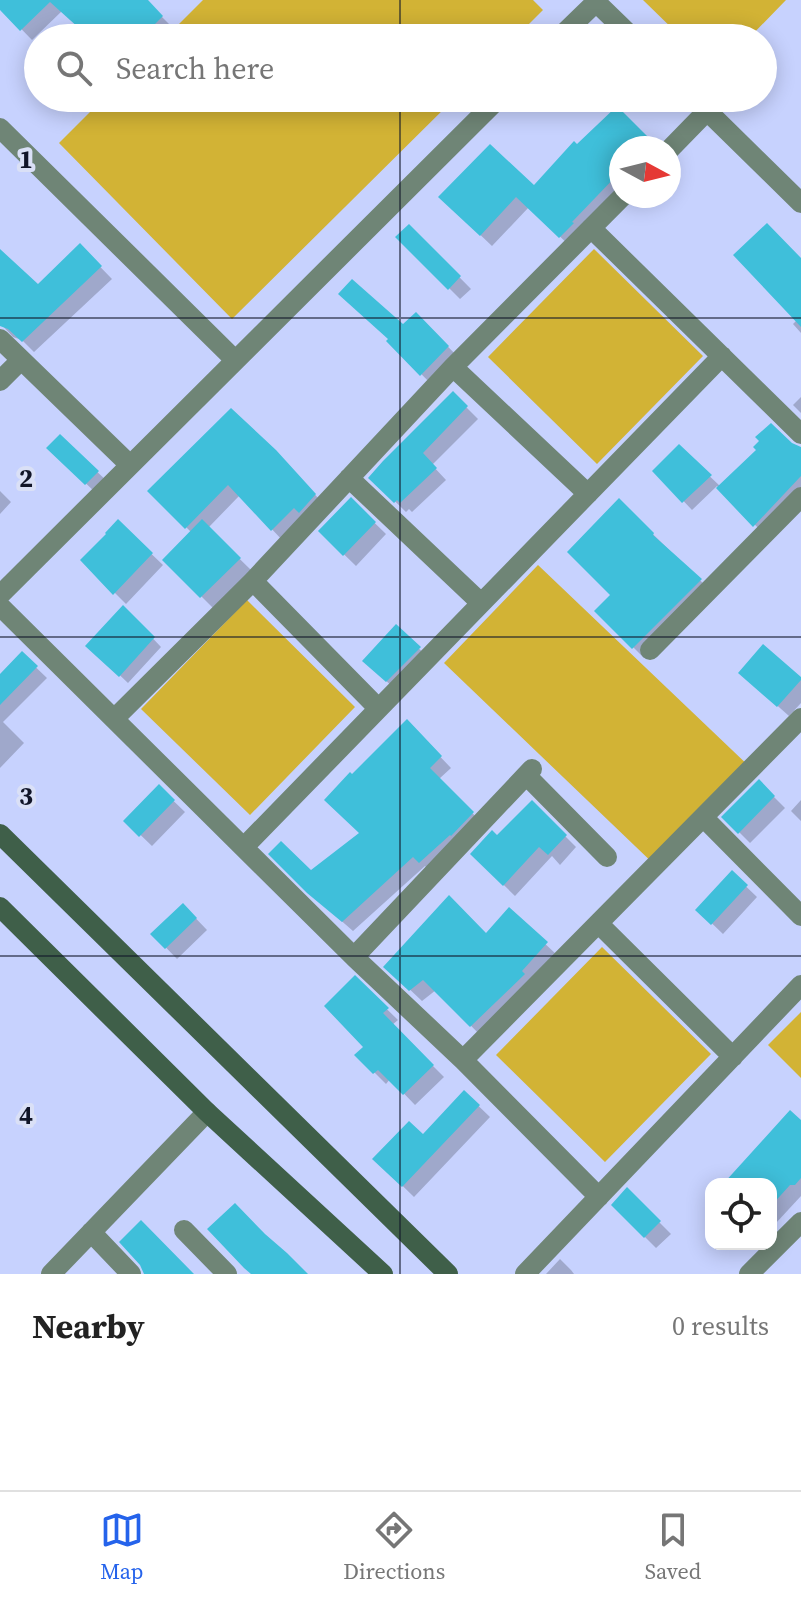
<!DOCTYPE html>
<style>
:root{--surface:#fff;--page:#f6f6f6;--text:#222;--muted:#767676;--line:#e0e0e0;--accent:#2563eb}
body{margin:0;font-family:"Source Serif 4",serif;background:var(--page);color:var(--text)}
.controls{position:absolute;right:24px;bottom:24px;display:grid;overflow:hidden;border-radius:16px;box-shadow:0 4px 20px #0003}
.controls button{width:72px;height:72px;display:grid;place-items:center;padding:0;border:0;border-bottom:2px solid var(--line);background:var(--surface);color:var(--text);font:40px sans-serif}
.compass{position:absolute;left:609px;top:136px;width:72px;height:72px;border-radius:50%;background:var(--surface);box-shadow:0 4px 20px #0003;rotate:97deg}
.list{margin:0;padding:0;list-style:none}
h2{display:flex;justify-content:space-between;align-items:center;height:104px;margin:0;padding:0 32px;font-size:34px}
h2 small{font-size:26px;font-weight:400;color:var(--muted)}
.icon{flex:none;width:44px;height:44px;fill:none;stroke:currentColor;stroke-width:2;stroke-linecap:round;stroke-linejoin:round}
.map{position:relative;flex:none;width:801px;height:1274px;overflow:hidden}
.search{position:absolute;background:var(--surface);box-shadow:0 4px 20px #0003;left:24px;right:24px;top:24px;height:88px;display:flex;align-items:center;gap:20px;box-sizing:border-box;padding:0 28px;border-radius:44px;color:var(--muted);font-size:30px}
.sheet{height:216px;background:var(--surface)}
nav{display:flex;justify-content:space-around;align-items:center;box-sizing:border-box;height:112px;border-top:2px solid var(--line);background:var(--surface);font-size:22px;color:var(--muted)}
nav a{display:grid;justify-items:center;gap:4px}
nav .on{color:var(--accent)}
.map>svg:first-child{display:block}
.green{fill:#d2b335}
.shadow{fill:#0003}
.building{fill:#3fbfda}
.lines{fill:none;stroke-linecap:round;stroke-linejoin:round}
.street{stroke:#6f8576;stroke-width:20}
.secondary{stroke:#3f5f49;stroke-width:20}
.grid{fill:none;stroke:#111528;stroke-width:2;stroke-opacity:0.55}
.grid-label{font-size:26px;text-anchor:middle;font-weight:bold;fill:#111528;stroke:#dae0f6;stroke-width:8;stroke-linejoin:round;paint-order:stroke}
</style>
<div class="map">
<svg width="801" height="1274" viewBox="0 0 801 1274">
<rect width="100%" height="100%" fill="#c7d2fe"/>
<path class="green" d="M 203,0 L 533,0 L 543,10 L 515,38 L 165,38 Z
M 643,0 L 786,0 L 749,38 L 682,38 Z
M 104,98 L 455,98 L 232,319 L 59,143 Z
M 594,249 L 703,356 L 597,464 L 488,357 Z
M 538,565 L 753,770 L 659,869 L 444,663 Z
M 247,600 L 355,707 L 250,815 L 141,709 Z
M 602,947 L 711,1054 L 605,1162 L 496,1055 Z
M 801,1012 L 801,1078 L 768,1045 Z"/>
<path class="shadow" d="M 2,0 L 145,0 L 173,28 L 163,38 L 89,38 L 90,37 L 62,11 L 32,40 L 0,7 Z
M 617,109 L 656,148 L 621,148 L 621,194 L 572,248 L 529,207 L 492,246 L 452,208 L 534,188 Z
M 409,226 L 471,289 L 460,299 L 398,237 Z
M 80,246 L 112,279 L 34,352 L 22,340 L 13,337 L 0,323 L 0,251 L 38,287 Z
M 801,261 L 801,333 L 793,324 L 797,320 Z
M 416,314 L 459,358 L 432,385 L 389,341 Z
M 453,394 L 478,419 L 432,465 L 446,480 L 412,512 L 409,509 L 406,512 L 371,478 Z
M 801,397 L 801,413 L 793,405 Z
M 60,437 L 109,483 L 98,495 L 49,448 Z
M 679,447 L 721,487 L 801,461 L 801,498 L 766,536 L 717,486 L 692,510 L 655,471 Z
M 287,463 L 326,507 L 283,541 L 240,495 L 208,528 L 251,570 L 213,608 L 165,560 L 192,533 L 150,491 Z
M 0,491 L 11,502 L 0,514 Z
M 351,500 L 386,534 L 356,566 L 320,531 Z
M 619,501 L 711,591 L 644,658 L 597,611 L 613,595 Z
M 118,522 L 163,565 L 126,604 L 82,560 Z
M 123,607 L 161,647 L 128,683 L 88,645 Z
M 396,627 L 430,659 L 398,692 L 365,661 Z
M 22,654 L 47,678 L 3,722 L 24,743 L 0,768 L 0,677 Z
M 801,680 L 801,703 L 789,716 L 752,683 Z
M 407,722 L 451,768 L 439,779 L 483,824 L 431,872 L 425,866 L 353,931 L 321,903 L 311,872 L 361,833 L 352,776 Z
M 759,782 L 785,808 L 750,843 L 724,817 Z
M 159,787 L 185,812 L 152,846 L 126,821 Z
M 801,800 L 801,821 L 791,811 Z
M 532,803 L 576,847 L 560,865 L 552,856 L 515,896 L 472,854 L 497,838 Z
M 732,873 L 757,897 L 723,934 L 698,910 Z
M 183,905 L 207,930 L 177,959 L 153,934 Z
M 509,910 L 557,955 L 482,1037 L 436,990 L 422,1001 L 386,967 L 486,936 Z
M 355,978 L 398,1020 L 392,1025 L 444,1077 L 415,1105 L 390,1079 L 386,1084 L 357,1055 L 365,1047 Z
M 464,1092 L 490,1117 L 414,1197 L 375,1159 L 423,1137 Z
M 801,1123 L 801,1196 L 776,1223 L 771,1218 L 771,1184 L 735,1184 Z
M 627,1190 L 671,1234 L 656,1248 L 613,1205 Z
M 560,1259 L 571,1270 L 574,1274 L 546,1274 Z"/>
<path class="building" d="M 0,0 L 148,0 L 163,16 L 141,38 L 90,38 L 50,2 L 20,31 L 0,10 Z
M 617,106 L 657,146 L 656,148 L 621,148 L 621,171 L 572,222 L 574,223 L 559,238 L 516,197 L 480,236 L 438,197 L 490,144 L 534,185 L 574,141 L 577,144 Z
M 767,223 L 801,258 L 801,327 L 733,255 Z
M 409,224 L 461,276 L 448,290 L 395,237 Z
M 80,243 L 102,266 L 22,342 L 8,329 L 0,326 L 0,249 L 38,284 Z
M 352,279 L 403,324 L 416,312 L 449,346 L 420,376 L 386,341 L 388,339 L 338,294 Z
M 453,391 L 468,406 L 423,453 L 437,468 L 400,503 L 397,500 L 394,503 L 368,478 L 383,461 Z
M 231,408 L 276,450 L 316,494 L 299,513 L 294,508 L 271,531 L 228,485 L 185,529 L 147,491 Z
M 771,423 L 792,443 L 801,447 L 801,476 L 753,527 L 716,488 L 756,450 L 753,447 L 759,441 L 755,437 Z
M 60,434 L 99,471 L 85,485 L 46,448 Z
M 679,444 L 712,475 L 682,503 L 652,471 Z
M 351,497 L 376,522 L 343,556 L 318,531 Z
M 619,498 L 654,533 L 653,535 L 702,579 L 632,649 L 594,611 L 610,595 L 567,552 Z
M 118,519 L 153,553 L 113,595 L 80,560 L 106,534 L 105,533 Z
M 202,519 L 241,558 L 200,598 L 162,560 Z
M 123,605 L 155,637 L 119,677 L 85,646 Z
M 396,624 L 421,647 L 386,682 L 362,661 Z
M 763,644 L 801,677 L 801,680 L 777,707 L 738,673 Z
M 22,651 L 38,666 L 0,705 L 0,674 Z
M 407,719 L 442,756 L 430,768 L 474,812 L 451,836 L 450,835 L 419,863 L 413,857 L 342,922 L 307,893 L 268,854 L 281,841 L 311,870 L 359,833 L 324,800 L 350,772 L 352,774 Z
M 759,779 L 775,796 L 738,834 L 721,817 Z
M 159,784 L 175,800 L 139,837 L 123,821 Z
M 532,800 L 567,835 L 548,855 L 539,847 L 503,886 L 470,854 L 492,830 L 497,835 Z
M 732,870 L 748,885 L 711,925 L 695,910 Z
M 449,895 L 486,933 L 509,907 L 548,942 L 522,971 L 525,974 L 470,1027 L 423,980 L 409,991 L 383,967 Z
M 183,903 L 197,918 L 165,949 L 150,934 Z
M 355,975 L 389,1008 L 383,1013 L 434,1065 L 403,1095 L 378,1070 L 373,1074 L 354,1055 L 363,1047 L 324,1006 Z
M 464,1090 L 480,1105 L 402,1187 L 372,1159 L 409,1121 L 423,1134 Z
M 790,1110 L 801,1120 L 801,1178 L 795,1185 L 790,1185 L 771,1206 L 771,1184 L 723,1184 Z
M 627,1187 L 661,1221 L 644,1238 L 611,1205 Z
M 235,1203 L 265,1234 L 287,1253 L 308,1274 L 251,1274 L 244,1268 L 207,1229 Z
M 141,1220 L 194,1274 L 144,1274 L 140,1265 L 119,1242 Z"/>
<g class="lines">
<path class="street" d="M 594,0 L 633,38
M 559,38 L 596,2
M 694,98 L 801,203
M 0,128 L 235,360
M 669,150 L 707,111
M 591,228 L 801,434
M 0,339 L 130,465
M 453,367 L 588,494
M 0,381 L 21,360
M 349,478 L 481,603
M 253,581 L 378,708
M 0,595 L 499,98
M 0,606 L 354,957 L 463,1060 L 599,1197
M 650,650 L 801,497
M 115,718 L 253,581 L 453,367 L 623,196
M 527,776 L 607,857
M 704,818 L 801,916
M 244,847 L 722,356
M 599,924 L 733,1057
M 354,957 L 532,769
M 463,1060 L 801,718
M 184,1230 L 227,1274
M 91,1232 L 131,1274
M 51,1274 L 207,1112
M 525,1274 L 801,985
M 749,1274 L 801,1222"/>
<path class="secondary" d="M 0,834 L 448,1274
M 0,907 L 207,1112 L 383,1274"/>
</g>
<path class="grid" d="M 400,0 L 400,38M 400,98 L 400,1274M 0,318 L 801,318M 0,637 L 801,637M 0,956 L 801,956"/>
<g class="grid-label">
<text x="26" y="168">1</text>
<text x="26" y="487">2</text>
<text x="26" y="805">3</text>
<text x="26" y="1124">4</text>
</g>
</svg>
<div class="controls">
<button><svg class="icon" aria-label="locate" viewBox="0 0 24 24"><circle cx="12" cy="12" r="6"/><path d="M12 2v4M12 18v4M2 12h4M18 12h4"/></svg></button>
</div>
<svg class="compass" viewBox="-18 -18 36 36"><path d="M0-13l5 13h-10z" fill="#e53935"/><path d="M0 13l5-13h-10z" fill="#767676"/></svg>
<div class="search"><svg class="icon" aria-label="search" viewBox="0 0 24 24"><circle cx="10" cy="10" r="6"/><path d="M15 15l6 6"/></svg>Search here</div>
</div>
<section class="sheet">
<h2>Nearby<small>0 results</small></h2>
<ul class="list">
</ul>
</section>
<nav>
<a class="on"><svg class="icon" aria-label="map" viewBox="0 0 24 24"><path d="M3 6l6-2 6 2 6-2v14l-6 2-6-2-6 2zM9 4v14M15 6v14"/></svg>Map</a>
<a><svg class="icon" aria-label="directions" viewBox="0 0 24 24"><path d="M12 3l9 9-9 9-9-9zM9 14v-3h6M13 9l2 2-2 2"/></svg>Directions</a>
<a><svg class="icon" aria-label="saved" viewBox="0 0 24 24"><path d="M7 4h10v16l-5-4-5 4z"/></svg>Saved</a>
</nav>
